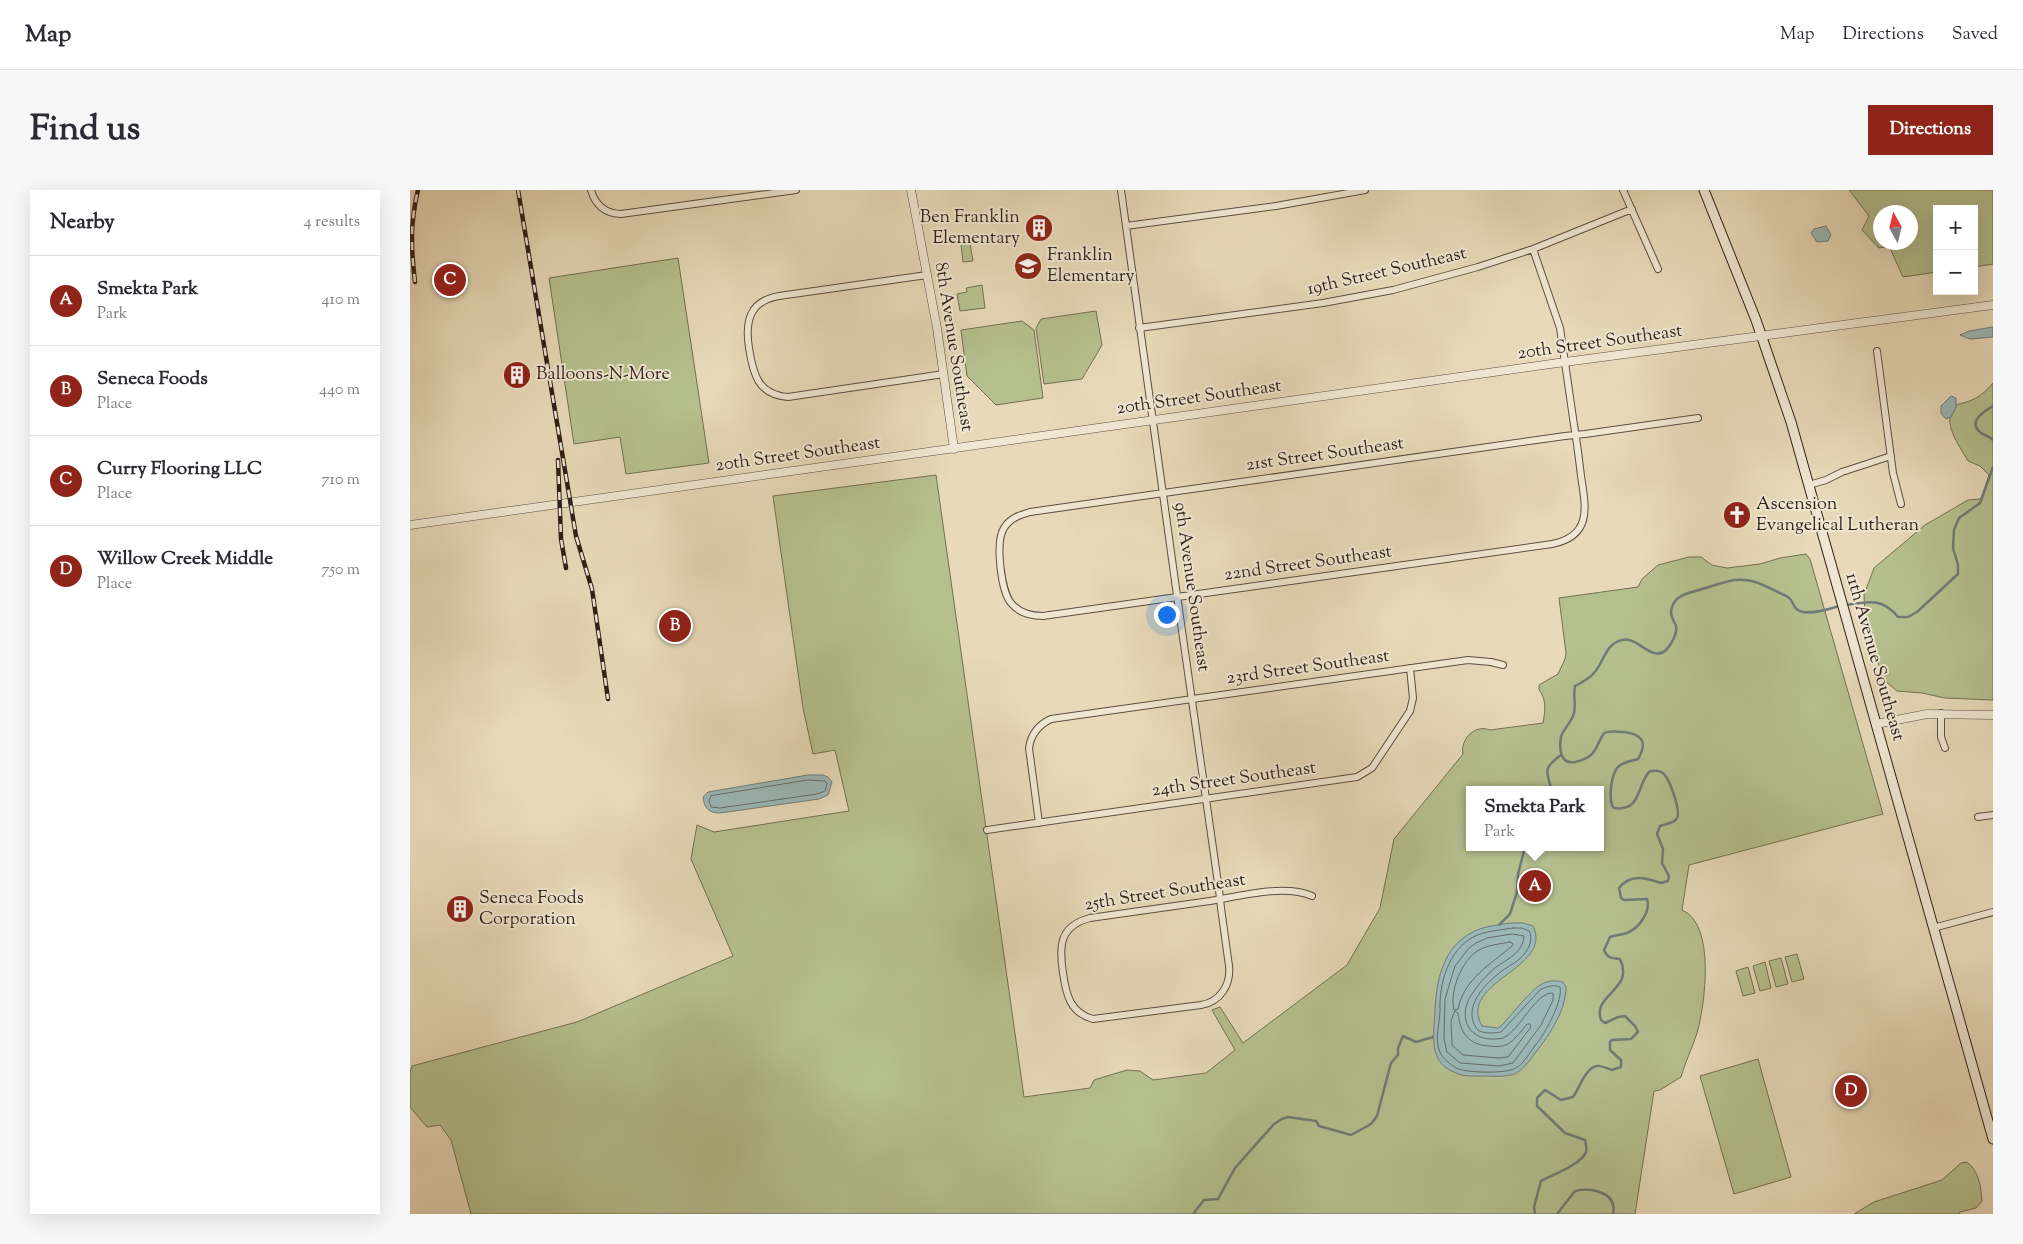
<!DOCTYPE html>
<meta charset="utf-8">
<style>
:root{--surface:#fff;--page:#f7f7f7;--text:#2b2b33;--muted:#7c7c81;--line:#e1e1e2;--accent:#8f2418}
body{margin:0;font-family:"Sorts Mill Goudy",serif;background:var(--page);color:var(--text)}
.controls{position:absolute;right:15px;top:15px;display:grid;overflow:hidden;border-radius:0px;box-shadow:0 5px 20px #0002}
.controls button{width:45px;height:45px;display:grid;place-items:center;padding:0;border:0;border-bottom:1px solid var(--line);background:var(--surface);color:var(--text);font:25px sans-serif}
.compass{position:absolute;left:1463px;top:15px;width:45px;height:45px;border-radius:50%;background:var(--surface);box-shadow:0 5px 20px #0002;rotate:352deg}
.you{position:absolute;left:756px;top:424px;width:18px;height:18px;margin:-12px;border:4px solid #fff;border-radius:50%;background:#1a73e8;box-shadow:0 0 0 8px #1a73e833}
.badge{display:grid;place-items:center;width:32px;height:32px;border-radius:50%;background:var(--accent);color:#fff;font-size:16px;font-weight:700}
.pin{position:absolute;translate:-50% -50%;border:2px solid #fff;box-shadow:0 1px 5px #0006}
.popup{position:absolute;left:1056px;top:596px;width:138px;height:65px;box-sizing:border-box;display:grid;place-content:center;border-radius:0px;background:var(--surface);filter:drop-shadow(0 1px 4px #0005);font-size:16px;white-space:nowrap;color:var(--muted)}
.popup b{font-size:19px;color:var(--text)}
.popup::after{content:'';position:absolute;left:50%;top:100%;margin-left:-10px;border:10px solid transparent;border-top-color:var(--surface)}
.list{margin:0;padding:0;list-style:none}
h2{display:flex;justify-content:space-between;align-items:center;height:65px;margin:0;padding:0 20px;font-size:21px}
h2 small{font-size:16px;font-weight:400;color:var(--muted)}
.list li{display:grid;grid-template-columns:32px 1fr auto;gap:15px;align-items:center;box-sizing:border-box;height:90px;padding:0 20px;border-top:1px solid var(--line)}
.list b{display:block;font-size:19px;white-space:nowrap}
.list p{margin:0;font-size:16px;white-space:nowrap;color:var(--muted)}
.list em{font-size:16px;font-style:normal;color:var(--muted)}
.map{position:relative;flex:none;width:1583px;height:1024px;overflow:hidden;border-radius:0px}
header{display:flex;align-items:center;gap:30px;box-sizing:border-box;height:70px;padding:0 25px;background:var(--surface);border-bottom:1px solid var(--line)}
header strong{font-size:24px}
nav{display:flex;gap:28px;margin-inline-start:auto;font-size:18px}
.intro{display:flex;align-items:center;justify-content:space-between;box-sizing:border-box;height:120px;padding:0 30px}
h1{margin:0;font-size:35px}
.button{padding:12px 22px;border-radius:0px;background:var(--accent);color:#fff;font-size:18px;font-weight:700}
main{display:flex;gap:30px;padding:0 30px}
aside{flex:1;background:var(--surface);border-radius:0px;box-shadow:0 5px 20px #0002}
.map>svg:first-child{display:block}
.green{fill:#b6c08f;stroke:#727054;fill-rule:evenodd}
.water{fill:#9bb8b8;stroke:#6f7b78}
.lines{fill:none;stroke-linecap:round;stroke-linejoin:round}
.shore{stroke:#646c68;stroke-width:1}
.stream{stroke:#6f7b78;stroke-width:2.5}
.minor-casing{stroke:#5c4e41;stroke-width:8}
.tertiary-casing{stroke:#5c4e41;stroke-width:9}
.secondary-casing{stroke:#2e1f19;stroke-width:11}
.minor{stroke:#f0e7d2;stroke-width:6}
.tertiary{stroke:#f0e7d2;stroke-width:8}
.secondary{stroke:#f0e7d2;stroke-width:9}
.rail-casing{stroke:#2e1f19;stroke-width:4.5}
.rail{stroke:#f0e7d2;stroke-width:2.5;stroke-dasharray:8;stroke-linecap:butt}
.labels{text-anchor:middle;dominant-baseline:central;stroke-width:4;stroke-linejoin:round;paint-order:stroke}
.poi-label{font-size:18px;fill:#2e1f19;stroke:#f0e7d2;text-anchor:start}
.street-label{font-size:18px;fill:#2e1f19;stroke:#f0e7d2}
</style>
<header>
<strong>Map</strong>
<nav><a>Map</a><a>Directions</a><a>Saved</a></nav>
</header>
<div class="intro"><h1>Find us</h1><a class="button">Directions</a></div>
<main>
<aside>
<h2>Nearby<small>4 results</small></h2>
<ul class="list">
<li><span class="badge">A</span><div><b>Smekta Park</b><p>Park</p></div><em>410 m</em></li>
<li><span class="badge">B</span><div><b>Seneca Foods</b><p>Place</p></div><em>440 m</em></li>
<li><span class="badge">C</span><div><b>Curry Flooring LLC</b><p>Place</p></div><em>710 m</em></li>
<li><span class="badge">D</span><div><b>Willow Creek Middle</b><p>Place</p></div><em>750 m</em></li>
</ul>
</aside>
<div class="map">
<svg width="1583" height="1024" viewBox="0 0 1583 1024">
<rect width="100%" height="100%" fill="#e8dab9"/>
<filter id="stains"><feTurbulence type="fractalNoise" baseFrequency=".004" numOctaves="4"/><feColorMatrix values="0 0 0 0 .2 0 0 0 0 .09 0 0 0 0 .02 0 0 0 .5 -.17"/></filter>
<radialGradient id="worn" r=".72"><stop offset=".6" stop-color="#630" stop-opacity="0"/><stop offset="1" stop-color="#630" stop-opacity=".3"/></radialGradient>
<path class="green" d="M 1439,0 L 1583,0 L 1583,74 L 1564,77 L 1564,19 L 1527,19 L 1527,82 L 1493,87 L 1479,56 L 1469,58 L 1452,40 L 1459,26 ZM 1470,22 L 1500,22 L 1500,52 L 1470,52 Z
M 560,53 L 563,71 L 553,72 L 551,54 Z
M 268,68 L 299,273 L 216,284 L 210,247 L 164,254 L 139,88 Z
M 572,95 L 575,118 L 550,121 L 547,104 L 557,102 L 556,98 Z
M 686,121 L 692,155 L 672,189 L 634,194 L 626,138 L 631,129 Z
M 612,131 L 624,140 L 633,208 L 586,215 L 557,186 L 551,140 Z
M 1583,193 L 1583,510 L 1535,508 L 1512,503 L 1487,501 L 1475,491 L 1462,457 L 1455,426 L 1454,405 L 1464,378 L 1515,335 L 1558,310 L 1571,309 L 1579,285 L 1570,276 L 1558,271 C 1548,253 1532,234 1544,215 C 1561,212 1572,207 1583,193 Z
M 526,285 L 614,907 L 680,898 L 684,890 L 717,880 L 730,881 L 743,890 L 796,883 L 825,860 L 802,820 L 810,817 L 833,853 L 937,775 L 970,718 L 984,649 L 1053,564 C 1050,549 1065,534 1080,540 L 1133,533 C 1135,522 1137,509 1129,500 L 1129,495 L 1148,484 L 1155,469 L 1156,463 L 1149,408 L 1228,397 L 1232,389 L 1248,375 L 1279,367 L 1291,367 L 1302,375 L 1317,378 L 1350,374 L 1370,368 L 1396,364 L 1400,369 L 1473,624 L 1279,675 L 1272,720 C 1306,734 1295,815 1287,843 C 1282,859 1275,872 1271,887 L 1250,900 L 1244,901 L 1225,1024 L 61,1024 L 41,950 L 30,935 L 17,937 L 0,917 L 0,882 L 2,876 L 167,832 L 323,766 L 281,669 L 287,635 L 304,642 L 439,621 L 425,560 L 403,564 L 393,518 L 363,306 ZM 1060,600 L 1190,600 L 1190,657 L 1060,657 Z
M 1387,764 L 1394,789 L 1382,792 L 1375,767 Z
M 1371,768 L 1378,794 L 1366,797 L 1359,771 Z
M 1355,772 L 1361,798 L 1350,801 L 1343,776 Z
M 1338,777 L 1345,803 L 1333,806 L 1326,781 Z
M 1348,869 L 1381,987 L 1324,1004 L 1290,886 Z
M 1557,972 C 1569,981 1571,997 1572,1011 L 1566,1018 L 1550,1022 L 1549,1024 L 1444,1024 L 1464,1012 L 1532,990 L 1551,973 Z"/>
<path class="water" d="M 1416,36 L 1421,45 L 1418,51 L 1407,52 L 1401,43 L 1404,39 Z
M 1583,137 L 1583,147 L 1560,149 L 1550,145 L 1559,141 Z
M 1541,206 L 1546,208 L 1546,217 L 1541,227 L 1536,229 L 1531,223 L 1531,216 Z
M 398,585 L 413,585 L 418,587 L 422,592 L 418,605 L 409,609 L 310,623 C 299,623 294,618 293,607 L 298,602 Z
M 1102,733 L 1113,733 L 1123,736 C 1144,779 1047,791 1072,836 L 1088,838 L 1092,835 C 1099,827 1106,819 1113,811 C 1125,799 1133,787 1153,792 L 1156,797 C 1156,820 1140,844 1126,862 C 1108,886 1106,887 1076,886 C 1067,886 1054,887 1046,883 C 1017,872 1024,844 1025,821 C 1026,795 1031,766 1052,749 C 1066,737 1085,735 1102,733 Z"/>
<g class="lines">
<path class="shore" d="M 398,590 L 415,591 L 417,594 L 415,601 L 407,604 L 310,618 L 301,617 L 299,611 L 301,606 Z
M 1103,738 L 1112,738 L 1119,741 C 1123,747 1120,757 1115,763 C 1109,772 1096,777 1088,784 C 1076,794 1061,809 1062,826 C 1062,830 1065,837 1068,840 C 1073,844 1085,843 1091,842 L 1130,800 C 1136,797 1143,794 1150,797 C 1153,811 1136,841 1128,852 C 1121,860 1114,874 1106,878 C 1096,884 1056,883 1046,878 C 1040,874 1032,868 1030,862 C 1024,849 1030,833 1030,820 C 1029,794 1038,761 1063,747 C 1075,741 1090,740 1103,738 Z
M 1103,744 L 1114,746 C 1113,763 1097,769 1085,778 C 1076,785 1068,795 1062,804 C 1048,824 1056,848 1081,849 C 1085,849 1089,849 1093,848 C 1110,841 1125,802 1143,803 L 1143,810 L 1131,835 L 1103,873 L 1089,876 L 1050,873 L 1037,862 L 1034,849 L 1035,809 L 1045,776 L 1059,758 L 1066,753 L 1077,748 Z
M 1100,752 L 1103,754 L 1102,756 C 1081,774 1054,789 1048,819 L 1044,820 C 1039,802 1052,769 1069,760 C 1078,755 1090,754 1100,752 Z
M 1045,821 L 1048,823 C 1050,842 1058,855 1079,856 C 1085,857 1092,857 1098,854 C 1106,849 1111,841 1117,834 L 1120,834 L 1121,837 L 1098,867 L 1089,868 L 1053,865 L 1042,855 L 1041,832 Z"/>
<path class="stream" d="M 1583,216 C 1576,220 1558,231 1569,241 C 1572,245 1579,246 1583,250
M 1436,415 C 1458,412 1472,407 1488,427 L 1498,427 L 1507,422 L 1548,384 L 1548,375 L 1543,358 L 1544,340 L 1549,328 L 1570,313 L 1583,277
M 1142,600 C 1135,581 1134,577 1151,565
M 1089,735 L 1100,724 L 1107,702 L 1108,684 L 1115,657
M 783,1024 L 794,1010 L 808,1009 L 825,978 L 864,934 L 872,929 L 878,927 L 906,931 L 909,936 L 941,945 L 961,934 L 967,926 L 981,873 L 988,865 L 988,858 L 993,846 L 1006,852 L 1023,847
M 1125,1024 L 1124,1017 L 1131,991 C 1142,985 1172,974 1176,962 C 1177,959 1176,954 1175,950 L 1155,943 L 1127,916 L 1127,908 L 1135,900 L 1151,910 L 1163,907 C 1169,899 1176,877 1187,876 C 1191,875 1198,879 1202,880 L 1211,877 L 1211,870 L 1200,860 L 1200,852 L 1202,850 L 1221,849 L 1228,842 L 1225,836 L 1215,826 L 1208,827 L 1195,833 L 1191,830 C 1182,804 1225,800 1210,769 C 1202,768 1198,769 1194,760 L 1200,747 C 1206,745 1212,745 1217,743 C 1229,738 1241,722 1237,709 L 1214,710 L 1211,708 L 1209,698 C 1221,683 1236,688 1251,693 L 1258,691 L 1259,686 L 1252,673 L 1253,659 L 1247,644 L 1250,636 C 1255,634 1265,633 1267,628 C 1271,621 1259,585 1251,582 C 1248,580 1243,581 1240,581 C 1226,595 1232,622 1204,618 L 1202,615 C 1199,606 1201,583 1209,576 C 1214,572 1222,571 1228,569 C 1238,552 1232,544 1214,542 C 1207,542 1200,540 1194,543 C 1184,559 1187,567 1165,572 C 1150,575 1149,558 1151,547 C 1153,539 1162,532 1164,523 C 1166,514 1163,505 1165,496 C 1171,493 1179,489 1184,483 C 1194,472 1195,454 1212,450 C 1228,446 1242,473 1256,460 C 1261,455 1268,443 1266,436 C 1264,431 1261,428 1261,422 C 1263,404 1278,404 1292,399 C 1303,396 1313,392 1325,390 C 1342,388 1353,395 1368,402 C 1371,404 1375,405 1378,407 C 1385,412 1382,420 1393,422 C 1405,424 1418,419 1430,416
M 1147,1024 L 1165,1001 C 1180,997 1208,1002 1203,1024"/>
<defs>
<path id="minor" d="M 181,0 C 185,15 196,24 211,24 L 386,0
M 711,0 C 743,233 775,467 809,700 L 811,718 L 819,776 C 821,795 810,812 791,815 L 683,829 C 660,823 656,804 653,783 C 649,757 649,736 680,728 L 800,711 C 830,706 874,694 902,706
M 1213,0 L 1248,79
M 716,36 L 866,16 L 955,0
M 1123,59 L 1150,138 L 1164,235 C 1167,252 1169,269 1171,286 C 1176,318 1182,346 1142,354 L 633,426 C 621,426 609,423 601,413 C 591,401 585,352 594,338 C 600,328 610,325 620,322 L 1155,246 L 1175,244 L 1288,228
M 517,85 L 369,106 C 339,111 335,132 339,158 C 343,184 348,205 378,207 L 534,184
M 729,138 L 913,113 L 983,100 L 1068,77 L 1123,59 L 1222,19
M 1467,161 L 1483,283 L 1491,314
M 1399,295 L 1416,290 L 1432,282 L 1481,266
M 1531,523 L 1531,547 L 1535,558
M 1568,627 L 1583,625
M 629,633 L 619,558 C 621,544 628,535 641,529 L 1058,470 L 1081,472 L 1093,475
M 577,640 L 947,587 L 962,578 L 1000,521 L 1003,508 L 1000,478
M 1523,738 L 1583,722"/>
<path id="tertiary" d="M 501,0 L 527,138 L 544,259
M 0,335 L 1155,172 L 1583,115
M 1466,534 L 1517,524 L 1583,525"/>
<path id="secondary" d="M 1294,0 L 1346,130 L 1381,232 L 1583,949"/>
</defs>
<use href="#minor" class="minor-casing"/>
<use href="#tertiary" class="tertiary-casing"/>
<use href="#secondary" class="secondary-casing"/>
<use href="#minor" class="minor"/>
<use href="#tertiary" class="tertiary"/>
<use href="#secondary" class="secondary"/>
<defs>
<path id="rail" d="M 108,0 L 166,346 L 182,399 L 198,509
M 5,92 C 1,57 0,34 8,0
M 148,270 L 151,349 L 156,378"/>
</defs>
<use href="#rail" class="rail-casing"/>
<use href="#rail" class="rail"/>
</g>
<defs>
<symbol id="building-disc" viewBox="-11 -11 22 22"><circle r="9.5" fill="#8f2418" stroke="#f0e7d2"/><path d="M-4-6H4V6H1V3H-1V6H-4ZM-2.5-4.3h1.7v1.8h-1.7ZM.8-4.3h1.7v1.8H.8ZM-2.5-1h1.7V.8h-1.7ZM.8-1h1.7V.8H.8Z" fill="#fff"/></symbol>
<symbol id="school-disc" viewBox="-11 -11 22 22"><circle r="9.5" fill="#8f2418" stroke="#f0e7d2"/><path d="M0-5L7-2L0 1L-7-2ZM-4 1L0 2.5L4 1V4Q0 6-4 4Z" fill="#fff"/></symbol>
<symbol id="church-disc" viewBox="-11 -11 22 22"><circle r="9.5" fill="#8f2418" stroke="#f0e7d2"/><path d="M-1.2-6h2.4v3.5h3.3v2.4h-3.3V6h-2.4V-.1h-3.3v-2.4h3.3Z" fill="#fff"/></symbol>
</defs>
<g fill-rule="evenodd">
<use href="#building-disc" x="613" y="22" width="32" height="32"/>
<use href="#school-disc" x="602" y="60" width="32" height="32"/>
<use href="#building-disc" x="91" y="169" width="32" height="32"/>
<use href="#church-disc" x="1311" y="309" width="32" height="32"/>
<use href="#building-disc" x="34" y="703" width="32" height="32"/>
</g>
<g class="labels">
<g class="poi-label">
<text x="610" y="28" text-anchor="end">Ben Franklin<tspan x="610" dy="21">Elementary</tspan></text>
<text x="637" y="66">Franklin<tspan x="637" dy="21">Elementary</tspan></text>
<text x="126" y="185">Balloons-N-More</text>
<text x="1346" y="315">Ascension<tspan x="1346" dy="21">Evangelical Lutheran</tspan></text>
<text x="69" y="709">Seneca Foods<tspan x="69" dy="21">Corporation</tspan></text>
</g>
<g class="street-label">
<text transform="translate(977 82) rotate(-13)">19th Street Southeast</text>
<text transform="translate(1190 153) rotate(-8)">20th Street Southeast</text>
<text transform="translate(543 157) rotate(81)">8th Avenue Southeast</text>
<text transform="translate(789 208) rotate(-8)">20th Street Southeast</text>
<text transform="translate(388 265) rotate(-8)">20th Street Southeast</text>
<text transform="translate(915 265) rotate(-8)">21st Street Southeast</text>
<text transform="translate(898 374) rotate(-8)">22nd Street Southeast</text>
<text transform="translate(781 397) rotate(82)">9th Avenue Southeast</text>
<text transform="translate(1464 467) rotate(74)">11th Avenue Southeast</text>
<text transform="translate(898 478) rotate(-8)">23rd Street Southeast</text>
<text transform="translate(824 590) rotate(-8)">24th Street Southeast</text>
<text transform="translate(755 703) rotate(-9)">25th Street Southeast</text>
</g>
</g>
<rect width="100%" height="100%" filter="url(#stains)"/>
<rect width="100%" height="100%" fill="url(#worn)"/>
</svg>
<div class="controls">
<button>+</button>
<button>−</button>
</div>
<svg class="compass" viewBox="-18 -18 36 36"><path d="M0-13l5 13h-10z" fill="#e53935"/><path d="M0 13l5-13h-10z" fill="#7c7c81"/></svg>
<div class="you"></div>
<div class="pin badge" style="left:1125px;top:696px">A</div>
<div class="popup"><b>Smekta Park</b>Park</div>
<div class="pin badge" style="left:265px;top:436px">B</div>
<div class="pin badge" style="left:40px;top:90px">C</div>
<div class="pin badge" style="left:1441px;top:901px">D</div>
</div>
</main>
